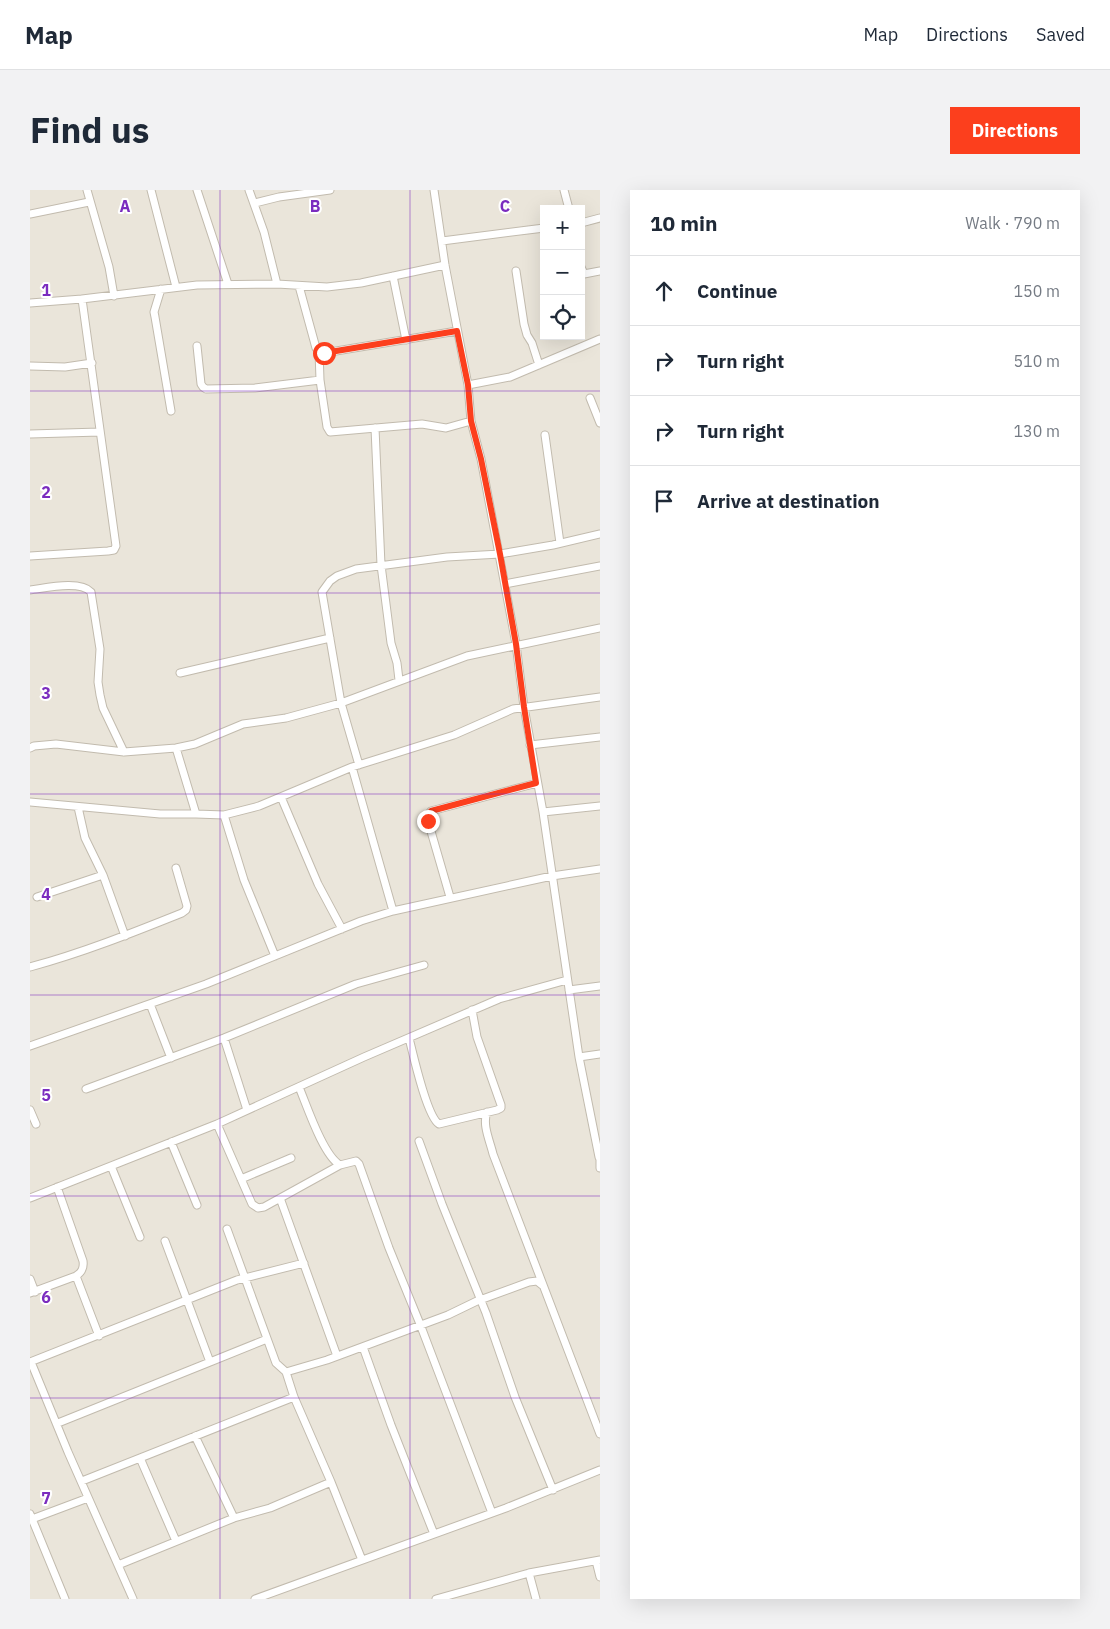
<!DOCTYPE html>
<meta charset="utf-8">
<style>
:root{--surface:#fff;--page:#f2f2f3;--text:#1f2937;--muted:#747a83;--line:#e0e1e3;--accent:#fc3f1d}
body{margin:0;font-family:"IBM Plex Sans",sans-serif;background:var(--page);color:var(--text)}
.controls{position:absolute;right:15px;top:15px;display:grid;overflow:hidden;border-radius:0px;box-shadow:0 5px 20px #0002}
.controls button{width:45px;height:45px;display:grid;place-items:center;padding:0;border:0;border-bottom:1px solid var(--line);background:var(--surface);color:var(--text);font:25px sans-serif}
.stop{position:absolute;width:15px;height:15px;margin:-11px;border:4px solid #fc3f1d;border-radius:50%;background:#fff}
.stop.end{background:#fc3f1d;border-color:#fff;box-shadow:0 1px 5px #0008}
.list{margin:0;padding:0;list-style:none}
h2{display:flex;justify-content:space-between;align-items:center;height:65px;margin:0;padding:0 20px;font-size:21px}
h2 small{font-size:16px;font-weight:400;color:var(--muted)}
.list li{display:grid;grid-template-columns:32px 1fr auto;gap:15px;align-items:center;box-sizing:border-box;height:70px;padding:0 20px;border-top:1px solid var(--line)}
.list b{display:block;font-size:19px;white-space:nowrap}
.list em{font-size:16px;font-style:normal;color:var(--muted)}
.icon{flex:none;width:28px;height:28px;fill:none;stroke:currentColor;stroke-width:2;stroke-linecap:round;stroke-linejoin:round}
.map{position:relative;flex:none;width:570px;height:1409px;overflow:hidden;border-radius:0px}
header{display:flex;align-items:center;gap:30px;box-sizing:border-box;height:70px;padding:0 25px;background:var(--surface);border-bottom:1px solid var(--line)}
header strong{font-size:24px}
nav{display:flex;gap:28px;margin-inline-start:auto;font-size:18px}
.intro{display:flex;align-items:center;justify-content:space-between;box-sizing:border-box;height:120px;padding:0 30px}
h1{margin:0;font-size:35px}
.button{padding:12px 22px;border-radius:0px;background:var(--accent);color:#fff;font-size:18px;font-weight:700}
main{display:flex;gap:30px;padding:0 30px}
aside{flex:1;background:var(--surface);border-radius:0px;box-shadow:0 5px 20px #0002}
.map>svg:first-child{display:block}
.residential{fill:#eae5da;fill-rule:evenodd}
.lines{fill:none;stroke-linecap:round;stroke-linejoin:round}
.minor-casing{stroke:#c2bbae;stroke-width:9}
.minor{stroke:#fff;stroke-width:7}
.route{stroke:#fc3f1d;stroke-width:6}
.grid{fill:none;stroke:#7b2cbf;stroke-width:1;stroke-opacity:0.55}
.grid-label{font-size:16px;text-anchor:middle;font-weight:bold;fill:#7b2cbf;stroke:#fff;stroke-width:4;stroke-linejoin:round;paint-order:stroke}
</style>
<header>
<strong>Map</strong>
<nav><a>Map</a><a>Directions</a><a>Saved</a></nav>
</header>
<div class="intro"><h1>Find us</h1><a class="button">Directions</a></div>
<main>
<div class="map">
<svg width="570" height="1409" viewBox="0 0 570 1409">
<rect width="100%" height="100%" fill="#f6f3ec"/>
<path class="residential" d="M 0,0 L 570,0 L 570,1409 L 0,1409 ZM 514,19 L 551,19 L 551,146 L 514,146 Z"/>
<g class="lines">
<defs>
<path id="minor" d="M 57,0 L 79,77 L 84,106
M 121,0 L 146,97
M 167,0 L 198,94
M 219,0 L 234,42 L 247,94
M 404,0 L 415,75 L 438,195 L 441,231 L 451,269 L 486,454 L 494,517 L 513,622 L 549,867 L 569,967
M 534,0 L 539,19
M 225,13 L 249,7 L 300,0
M 0,24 L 59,12
M 551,33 L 570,28
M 412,51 L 514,38
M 551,77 L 554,84 L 570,81
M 486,81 L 494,134 L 497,145 L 502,153 L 509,175
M 363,86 L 376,150
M 269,96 L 286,158 L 294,163 L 427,141
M 131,99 L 124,122 L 125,127 L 141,221
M 0,113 L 52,109 L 167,95 L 247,94 L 297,97 L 331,93 L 415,75
M 167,156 L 171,194 L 173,197 L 176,199 L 225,198 L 290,190
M 289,161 L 290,190 L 297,237 L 300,242 L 392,234 L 416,238 L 441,231
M 0,176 L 35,177 L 62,173
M 438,195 L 480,187 L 570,149
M 560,208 L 570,233
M 345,238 L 351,375 L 361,453 L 367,473 L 369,490
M 0,244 L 70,242
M 515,245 L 530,353
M 0,366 L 78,361 L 84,360 L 86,356 L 52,109
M 475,394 L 570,376
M 0,400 C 16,398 50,390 61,402 L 70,459 L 68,492 L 70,505 L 73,518 L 94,562
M 150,483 L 300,448
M 500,555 L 570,547
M 0,558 L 4,556 L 26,554 L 94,562 L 146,558 L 165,554 L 213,534 L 256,528 L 311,513 L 437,466 L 570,438
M 146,558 L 166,624
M 329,575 L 311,513 L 292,402 L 300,391 L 307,386 L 326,379 L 417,367 L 470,364 L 523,355 L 570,344
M 322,577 L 363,721
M 251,607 L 288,694 L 312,739
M 0,612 L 130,624 L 166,624 L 194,625 L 229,616 L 322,577 L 424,545 L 483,519 L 570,507
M 48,617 L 55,648 L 73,685 L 95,746
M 513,622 L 570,616
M 194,625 L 214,690 L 245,766
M 7,707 L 73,685
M 420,707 L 398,631 L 398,625 L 401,621 L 507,593
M 0,777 C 52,763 102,743 152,723 L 156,720 L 157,716 L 146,678
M 539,800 L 570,796
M 120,814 L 141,868
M 194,848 L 217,920
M 379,848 C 383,864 397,927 409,934 L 467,920 L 471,918 L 471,915 L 447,847 L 442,820
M 0,856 L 176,794 L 331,731 L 363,721 L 522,686 L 570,679
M 549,867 L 570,864
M 269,897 C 277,916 293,965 310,975
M 56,899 L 194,848 L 326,794 L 394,775
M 0,920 L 6,934
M 457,922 C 452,935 460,951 463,964 L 570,1244
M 187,934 L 222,1014 L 228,1018 L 234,1017 L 310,975 L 326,971 L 329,974 L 359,1058 L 390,1134 L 462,1323
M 389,951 L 412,1014 L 456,1123 L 485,1207 L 523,1300
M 141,952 L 167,1015
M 570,967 L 570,978
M 81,976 L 110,1047
M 211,989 L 261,968
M 0,1008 L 187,934 L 334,867 L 469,809 L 537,790
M 250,1008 L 307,1166
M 197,1039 L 246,1173 L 256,1182 L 264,1207 L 301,1292 L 332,1370
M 46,1086 L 69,1146
M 0,1089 L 5,1102
M 0,1103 L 46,1086 C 52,1082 54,1078 53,1071 L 27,997
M 333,1157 L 361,1235 L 404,1344
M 0,1172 L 207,1090 L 274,1073
M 1,1172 L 38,1262 L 103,1409
M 180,1172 L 237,1149
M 256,1182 L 297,1170 L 418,1125 L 447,1111 L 499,1092 L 507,1091 L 512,1095
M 28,1233 L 180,1172 L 135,1051
M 165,1246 L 204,1328
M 110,1268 L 146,1351
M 52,1291 L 264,1207
M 0,1324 L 35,1409
M 2,1329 L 58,1308
M 566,1371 L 570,1387
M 88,1375 L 204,1328 L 240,1318 L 301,1292
M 499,1383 L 506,1409
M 225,1409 L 476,1318 L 570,1280
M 406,1409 L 499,1383 L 570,1370"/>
</defs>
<use href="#minor" class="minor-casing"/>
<use href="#minor" class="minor"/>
</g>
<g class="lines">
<path class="route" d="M 294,163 L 427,141 L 438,195 L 441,231 L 451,269 L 470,364 L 486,454 L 494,517 L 506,593 L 401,621 L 398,625 L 398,631"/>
</g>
<path class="grid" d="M 190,0 L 190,1409M 380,0 L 380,1409M 0,201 L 570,201M 0,403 L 570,403M 0,604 L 570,604M 0,805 L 570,805M 0,1006 L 570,1006M 0,1208 L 570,1208"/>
<g class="grid-label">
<text x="95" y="22">A</text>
<text x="285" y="22">B</text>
<text x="475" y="22">C</text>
<text x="16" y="106">1</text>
<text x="16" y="308">2</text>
<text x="16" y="509">3</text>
<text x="16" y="710">4</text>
<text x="16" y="911">5</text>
<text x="16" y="1113">6</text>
<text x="16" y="1314">7</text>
</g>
</svg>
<div class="controls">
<button>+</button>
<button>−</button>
<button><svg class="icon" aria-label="locate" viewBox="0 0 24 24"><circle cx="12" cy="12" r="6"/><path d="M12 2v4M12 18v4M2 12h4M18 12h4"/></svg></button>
</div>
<div class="stop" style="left:294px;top:163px"></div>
<div class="stop end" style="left:398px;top:631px"></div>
</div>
<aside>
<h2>10 min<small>Walk · 790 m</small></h2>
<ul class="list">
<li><svg class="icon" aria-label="ahead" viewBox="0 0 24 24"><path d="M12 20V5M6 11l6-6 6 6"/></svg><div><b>Continue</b></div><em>150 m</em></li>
<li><svg class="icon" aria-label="right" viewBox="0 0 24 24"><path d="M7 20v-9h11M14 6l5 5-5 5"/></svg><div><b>Turn right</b></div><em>510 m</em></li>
<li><svg class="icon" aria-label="right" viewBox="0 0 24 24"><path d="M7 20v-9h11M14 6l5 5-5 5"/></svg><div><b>Turn right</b></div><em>130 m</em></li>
<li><svg class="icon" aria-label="arrive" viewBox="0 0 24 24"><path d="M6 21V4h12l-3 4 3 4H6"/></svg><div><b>Arrive at destination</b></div></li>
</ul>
</aside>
</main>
